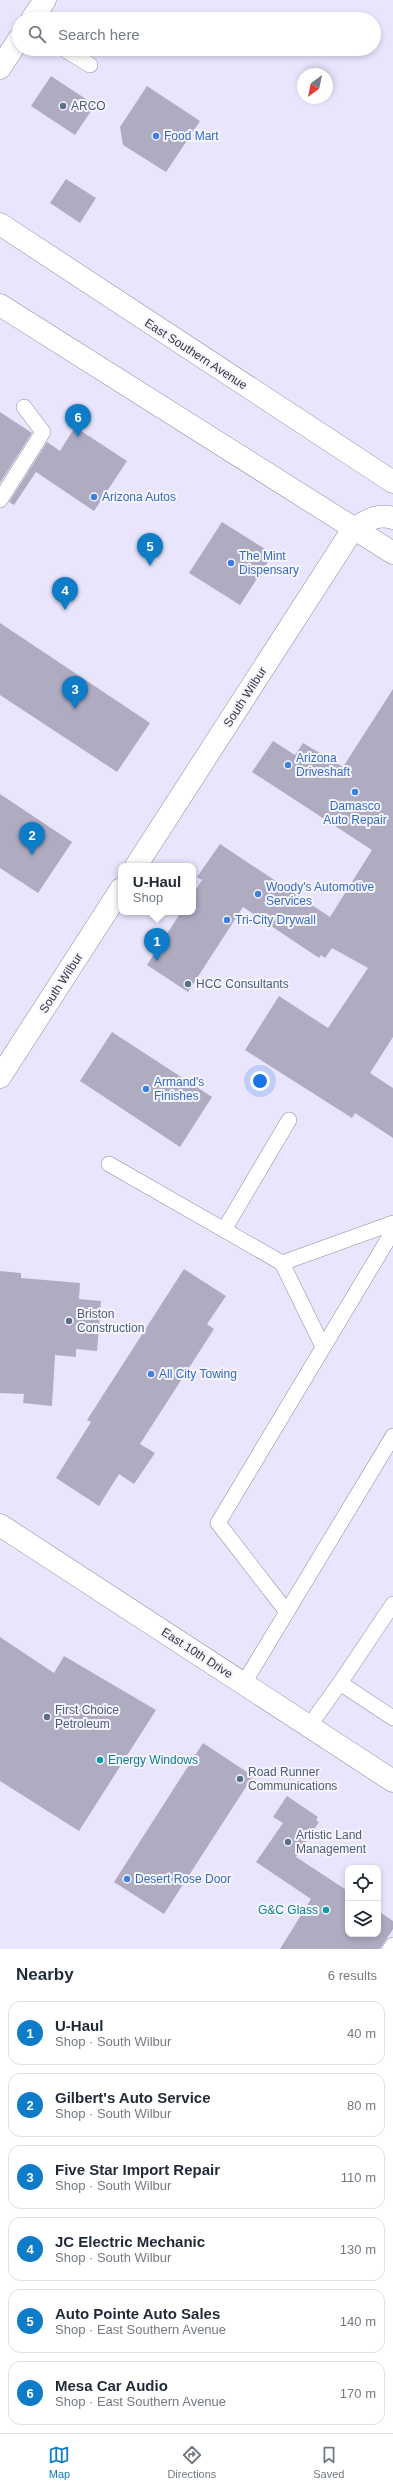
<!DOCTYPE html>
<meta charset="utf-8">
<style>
:root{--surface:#fff;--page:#f6f6f7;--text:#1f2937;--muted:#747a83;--line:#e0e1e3;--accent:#0e7cc6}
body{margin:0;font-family:Arial,sans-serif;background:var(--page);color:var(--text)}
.controls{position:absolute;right:12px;bottom:12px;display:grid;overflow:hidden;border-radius:8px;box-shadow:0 2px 6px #0003}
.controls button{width:36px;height:36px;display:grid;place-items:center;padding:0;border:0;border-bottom:1px solid var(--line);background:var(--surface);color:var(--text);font:20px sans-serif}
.compass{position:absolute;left:297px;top:68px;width:36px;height:36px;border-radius:50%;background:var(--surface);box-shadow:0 2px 6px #0003;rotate:213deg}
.you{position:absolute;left:260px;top:1081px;width:14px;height:14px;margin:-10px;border:3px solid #fff;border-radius:50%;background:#1a73e8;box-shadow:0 0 0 6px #1a73e833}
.badge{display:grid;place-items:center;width:26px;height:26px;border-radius:50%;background:var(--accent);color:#fff;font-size:13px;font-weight:700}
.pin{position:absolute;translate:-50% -33px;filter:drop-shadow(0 1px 2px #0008)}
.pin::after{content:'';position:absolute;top:21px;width:14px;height:12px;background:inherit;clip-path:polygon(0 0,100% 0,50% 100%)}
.popup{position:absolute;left:118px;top:863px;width:78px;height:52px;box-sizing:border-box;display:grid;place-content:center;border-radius:8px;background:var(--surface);filter:drop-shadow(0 1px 3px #0005);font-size:13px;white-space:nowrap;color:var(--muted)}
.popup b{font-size:15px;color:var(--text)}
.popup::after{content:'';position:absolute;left:50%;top:100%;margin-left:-8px;border:8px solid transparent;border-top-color:var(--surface)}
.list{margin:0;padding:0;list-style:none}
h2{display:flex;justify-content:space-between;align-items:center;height:52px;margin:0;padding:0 16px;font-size:17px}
h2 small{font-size:13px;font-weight:400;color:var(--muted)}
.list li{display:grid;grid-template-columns:26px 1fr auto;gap:12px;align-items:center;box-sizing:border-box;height:64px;margin:0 8px 8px;padding:0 8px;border:1px solid var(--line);border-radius:12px}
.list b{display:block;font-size:15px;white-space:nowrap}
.list p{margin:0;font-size:13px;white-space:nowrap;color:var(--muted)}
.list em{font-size:13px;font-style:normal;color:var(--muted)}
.icon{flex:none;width:22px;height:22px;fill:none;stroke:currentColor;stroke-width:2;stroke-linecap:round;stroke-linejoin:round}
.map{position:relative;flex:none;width:393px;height:1949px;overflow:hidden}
.search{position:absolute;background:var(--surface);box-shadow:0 2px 6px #0003;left:12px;right:12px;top:12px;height:44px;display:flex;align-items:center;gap:10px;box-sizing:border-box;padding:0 14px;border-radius:22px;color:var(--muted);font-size:15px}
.sheet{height:484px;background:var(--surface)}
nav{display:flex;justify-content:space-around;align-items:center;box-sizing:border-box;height:56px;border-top:1px solid var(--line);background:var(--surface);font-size:11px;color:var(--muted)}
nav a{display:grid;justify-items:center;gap:2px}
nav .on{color:var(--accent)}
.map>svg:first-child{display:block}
.building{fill:#afacc2}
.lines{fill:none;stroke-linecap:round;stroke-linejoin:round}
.lane-casing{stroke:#8e8ba0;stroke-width:16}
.street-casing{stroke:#8e8ba0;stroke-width:23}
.secondary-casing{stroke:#8e8ba0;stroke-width:23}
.lane{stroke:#fff;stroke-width:15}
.street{stroke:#fff;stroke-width:22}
.secondary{stroke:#fff;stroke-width:22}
.service-dot{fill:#5c6f8a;stroke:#f6f4fe;stroke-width:1.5}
.shop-dot{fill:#3f7fe0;stroke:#f6f4fe;stroke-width:1.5}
.culture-dot{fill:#0f9aa8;stroke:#f6f4fe;stroke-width:1.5}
.labels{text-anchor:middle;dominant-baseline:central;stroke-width:4;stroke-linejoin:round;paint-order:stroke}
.service-label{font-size:12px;fill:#4e5e75;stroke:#f6f4fe;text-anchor:start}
.shop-label{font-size:12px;fill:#366cbe;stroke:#f6f4fe;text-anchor:start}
.street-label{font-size:12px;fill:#37363f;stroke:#f6f4fe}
.culture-label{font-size:12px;fill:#0d838f;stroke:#f6f4fe;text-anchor:start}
</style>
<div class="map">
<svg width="393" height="1949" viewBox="0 0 393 1949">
<rect width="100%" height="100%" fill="#e9e5fd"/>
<path class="building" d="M 51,76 L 95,105 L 75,135 L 31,106 Z
M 147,86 L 200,121 L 166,172 L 123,145 L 120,127 Z
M 66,179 L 96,198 L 80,223 L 50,203 Z
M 0,412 L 32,433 L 0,483 Z
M 75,427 L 127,461 L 94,511 L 36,472 L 14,505 L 9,502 L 47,442 L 60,451 Z
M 222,522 L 273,554 L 240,605 L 189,573 Z
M 0,623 L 150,723 L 117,772 L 0,695 Z
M 393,689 L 393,1037 L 370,1073 L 393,1088 L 393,1138 L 355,1113 L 352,1118 L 245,1050 L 279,996 L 328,1028 L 368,968 L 332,948 L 325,958 L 321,955 L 319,958 L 243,907 L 188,992 L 147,965 L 181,912 L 193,912 L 193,894 L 202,880 L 197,877 L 220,844 L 330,917 L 372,850 L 252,772 L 273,741 L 295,755 L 303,743 L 343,767 Z
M 0,794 L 72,842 L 38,893 L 0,868 Z
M 112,1032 L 212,1097 L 180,1147 L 80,1081 Z
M 184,1269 L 226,1296 L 207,1324 L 214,1329 L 140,1444 L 155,1453 L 134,1484 L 119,1474 L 99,1506 L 56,1478 L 91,1422 L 87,1420 Z
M 0,1271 L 21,1273 L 21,1278 L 80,1283 L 79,1299 L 101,1301 L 97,1351 L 76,1349 L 76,1357 L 55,1355 L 52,1406 L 23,1403 L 24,1394 L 0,1393 Z
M 0,1637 L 54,1673 L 64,1656 L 156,1710 L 79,1831 L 0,1781 Z
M 203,1743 L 253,1776 L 164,1914 L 114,1882 Z
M 287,1796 L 318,1817 L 316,1820 L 319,1822 L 296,1857 L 348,1891 L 348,1934 L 378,1934 L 378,1911 L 393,1921 L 393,1929 L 380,1949 L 280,1949 L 311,1899 L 256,1862 L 283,1823 L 273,1817 Z"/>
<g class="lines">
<defs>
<path id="lane" d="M 64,49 L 90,65
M 0,500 L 43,432 L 24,407
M 109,1164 L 282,1263 L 323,1347
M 224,1230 L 289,1120
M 282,1263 L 393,1223
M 393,1604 L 340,1683 L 393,1718
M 287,1612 L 218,1523 L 393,1231
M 244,1683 L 393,1436
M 309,1726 L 340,1683
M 390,1949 L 393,1945"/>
<path id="street" d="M 136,866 L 353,529
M 0,1077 L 121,889
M 0,1525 L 393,1781"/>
<path id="secondary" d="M 32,19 L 45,0
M 0,68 L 19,39
M 0,224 L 393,482
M 0,305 L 393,553
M 353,529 C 367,521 377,513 393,518"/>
</defs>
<use href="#lane" class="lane-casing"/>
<use href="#street" class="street-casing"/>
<use href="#secondary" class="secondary-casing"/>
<use href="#lane" class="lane"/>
<use href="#street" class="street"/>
<use href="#secondary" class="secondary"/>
</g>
<g class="service-dot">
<circle cx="63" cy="106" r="4"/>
<circle cx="188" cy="984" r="4"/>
<circle cx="69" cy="1321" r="4"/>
<circle cx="47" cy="1717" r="4"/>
<circle cx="240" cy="1779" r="4"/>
<circle cx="288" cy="1842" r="4"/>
</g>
<g class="shop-dot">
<circle cx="156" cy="136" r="4"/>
<circle cx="94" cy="497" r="4"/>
<circle cx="231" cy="563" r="4"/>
<circle cx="288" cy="765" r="4"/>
<circle cx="355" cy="792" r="4"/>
<circle cx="258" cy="894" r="4"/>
<circle cx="227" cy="920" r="4"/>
<circle cx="146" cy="1089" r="4"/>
<circle cx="151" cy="1374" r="4"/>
<circle cx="127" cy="1879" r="4"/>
</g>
<g class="culture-dot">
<circle cx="100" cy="1760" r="4"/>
<circle cx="326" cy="1910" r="4"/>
</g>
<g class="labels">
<g class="service-label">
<text x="71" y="106">ARCO</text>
<text x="196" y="984">HCC Consultants</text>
<text x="77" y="1314">Briston<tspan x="77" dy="14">Construction</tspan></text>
<text x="55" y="1710">First Choice<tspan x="55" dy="14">Petroleum</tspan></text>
<text x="248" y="1772">Road Runner<tspan x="248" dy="14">Communications</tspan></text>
<text x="296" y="1835">Artistic Land<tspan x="296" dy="14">Management</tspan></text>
</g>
<g class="shop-label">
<text x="164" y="136">Food Mart</text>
<text x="102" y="497">Arizona Autos</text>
<text x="239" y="556">The Mint<tspan x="239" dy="14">Dispensary</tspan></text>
<text x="296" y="758">Arizona<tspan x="296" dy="14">Driveshaft</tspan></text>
<text x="355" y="806" text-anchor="middle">Damasco<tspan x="355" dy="14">Auto Repair</tspan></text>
<text x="266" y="887">Woody's Automotive<tspan x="266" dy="14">Services</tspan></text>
<text x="235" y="920">Tri-City Drywall</text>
<text x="154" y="1082">Armand's<tspan x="154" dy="14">Finishes</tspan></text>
<text x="159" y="1374">All City Towing</text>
<text x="135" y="1879">Desert Rose Door</text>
</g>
<g class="street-label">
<text transform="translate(196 354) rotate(33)">East Southern Avenue</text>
<text transform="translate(245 697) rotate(-57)">South Wilbur</text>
<text transform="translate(61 983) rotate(-57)">South Wilbur</text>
<text transform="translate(197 1653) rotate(33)">East 10th Drive</text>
</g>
<g class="culture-label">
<text x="108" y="1760">Energy Windows</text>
<text x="318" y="1910" text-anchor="end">G&amp;C Glass</text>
</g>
</g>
</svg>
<div class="controls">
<button><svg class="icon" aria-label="locate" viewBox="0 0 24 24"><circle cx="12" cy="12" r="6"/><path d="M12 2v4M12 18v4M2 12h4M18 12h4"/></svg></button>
<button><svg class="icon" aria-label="layers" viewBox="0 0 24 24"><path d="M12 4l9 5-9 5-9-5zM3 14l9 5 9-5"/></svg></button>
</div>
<svg class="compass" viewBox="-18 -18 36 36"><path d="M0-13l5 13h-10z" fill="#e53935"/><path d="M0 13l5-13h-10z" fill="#747a83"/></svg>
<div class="you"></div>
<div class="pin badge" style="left:157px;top:961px">1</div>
<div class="popup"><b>U-Haul</b>Shop</div>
<div class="pin badge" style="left:32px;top:855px">2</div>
<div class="pin badge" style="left:75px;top:709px">3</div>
<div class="pin badge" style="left:65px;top:610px">4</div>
<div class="pin badge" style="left:150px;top:566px">5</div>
<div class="pin badge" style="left:78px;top:437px">6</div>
<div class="search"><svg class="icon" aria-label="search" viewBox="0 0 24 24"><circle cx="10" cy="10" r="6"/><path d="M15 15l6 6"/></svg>Search here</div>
</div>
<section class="sheet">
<h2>Nearby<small>6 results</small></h2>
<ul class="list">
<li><span class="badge">1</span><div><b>U-Haul</b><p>Shop · South Wilbur</p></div><em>40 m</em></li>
<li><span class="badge">2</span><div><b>Gilbert's Auto Service</b><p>Shop · South Wilbur</p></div><em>80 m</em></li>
<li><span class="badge">3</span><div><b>Five Star Import Repair</b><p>Shop · South Wilbur</p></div><em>110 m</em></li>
<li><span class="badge">4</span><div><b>JC Electric Mechanic</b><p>Shop · South Wilbur</p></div><em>130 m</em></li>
<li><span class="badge">5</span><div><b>Auto Pointe Auto Sales</b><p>Shop · East Southern Avenue</p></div><em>140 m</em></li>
<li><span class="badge">6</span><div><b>Mesa Car Audio</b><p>Shop · East Southern Avenue</p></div><em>170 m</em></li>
</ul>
</section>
<nav>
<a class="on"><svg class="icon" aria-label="map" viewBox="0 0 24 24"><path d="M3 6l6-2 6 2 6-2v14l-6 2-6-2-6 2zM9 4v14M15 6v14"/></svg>Map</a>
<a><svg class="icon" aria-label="directions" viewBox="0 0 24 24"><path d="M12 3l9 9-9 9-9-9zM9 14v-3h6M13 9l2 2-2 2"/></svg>Directions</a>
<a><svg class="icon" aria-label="saved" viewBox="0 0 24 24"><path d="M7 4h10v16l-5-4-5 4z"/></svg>Saved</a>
</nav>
